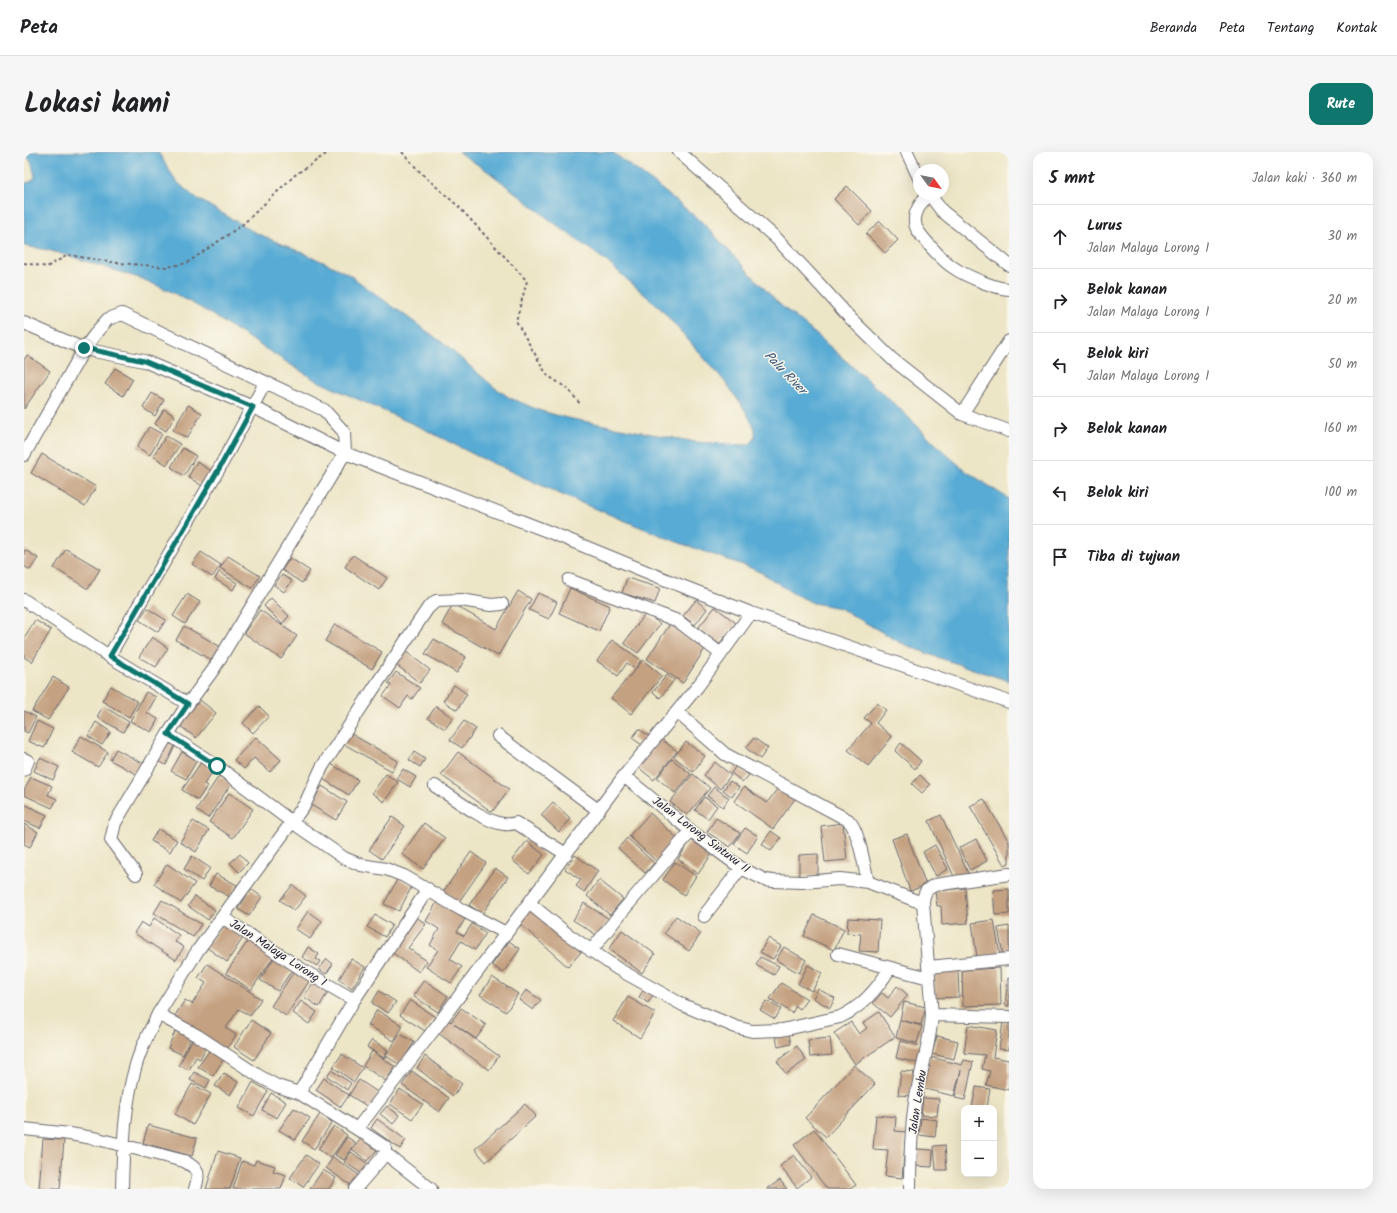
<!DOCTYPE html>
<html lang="id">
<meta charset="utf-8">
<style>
:root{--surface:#fff;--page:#f6f6f6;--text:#202124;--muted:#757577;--line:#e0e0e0;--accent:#0f766e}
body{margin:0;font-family:Kalam,sans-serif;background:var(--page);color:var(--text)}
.controls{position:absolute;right:12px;bottom:12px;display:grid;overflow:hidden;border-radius:8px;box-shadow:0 4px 16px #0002}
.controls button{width:36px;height:36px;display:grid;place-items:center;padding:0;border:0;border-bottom:1px solid var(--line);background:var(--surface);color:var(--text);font:20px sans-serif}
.compass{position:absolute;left:889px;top:12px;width:36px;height:36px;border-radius:50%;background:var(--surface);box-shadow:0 4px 16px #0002;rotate:123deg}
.stop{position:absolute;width:12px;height:12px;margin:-9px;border:3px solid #0f766e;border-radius:50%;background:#fff}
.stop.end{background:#0f766e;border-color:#fff;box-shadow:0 1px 4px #0008}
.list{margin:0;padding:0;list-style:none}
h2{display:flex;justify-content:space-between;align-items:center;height:52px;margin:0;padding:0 16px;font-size:17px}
h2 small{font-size:13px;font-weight:400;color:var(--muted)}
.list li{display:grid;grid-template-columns:26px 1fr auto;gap:12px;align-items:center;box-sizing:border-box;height:64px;padding:0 16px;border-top:1px solid var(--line)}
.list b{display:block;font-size:15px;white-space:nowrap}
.list p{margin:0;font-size:13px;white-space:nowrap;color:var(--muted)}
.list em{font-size:13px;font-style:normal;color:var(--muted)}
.icon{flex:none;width:22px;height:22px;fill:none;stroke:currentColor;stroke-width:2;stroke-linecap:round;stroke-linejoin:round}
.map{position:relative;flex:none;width:985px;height:1037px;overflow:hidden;border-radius:12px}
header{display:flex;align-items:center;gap:24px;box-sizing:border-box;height:56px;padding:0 20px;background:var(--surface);border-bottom:1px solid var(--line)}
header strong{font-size:19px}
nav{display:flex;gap:22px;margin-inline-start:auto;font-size:14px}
.intro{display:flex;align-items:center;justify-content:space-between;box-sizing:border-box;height:96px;padding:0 24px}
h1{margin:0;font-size:28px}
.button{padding:10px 18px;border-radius:12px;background:var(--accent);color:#fff;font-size:14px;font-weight:700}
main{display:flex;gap:24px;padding:0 24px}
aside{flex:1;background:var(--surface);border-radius:12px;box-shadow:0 4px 16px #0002}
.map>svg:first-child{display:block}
.water{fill:#59abd4;stroke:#3e6688}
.building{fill:#c4a181}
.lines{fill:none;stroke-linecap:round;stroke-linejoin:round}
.minor-casing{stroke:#69666c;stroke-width:14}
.path{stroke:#69666c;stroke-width:2;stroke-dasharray:3 3;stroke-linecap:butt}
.minor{stroke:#fff;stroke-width:12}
.route{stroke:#0f766e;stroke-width:5}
.labels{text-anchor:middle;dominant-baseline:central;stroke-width:3;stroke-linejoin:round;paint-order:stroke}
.street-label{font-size:12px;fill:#22223b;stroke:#fbf7ec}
.water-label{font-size:13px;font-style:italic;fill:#385978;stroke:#fbf7ec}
</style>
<header>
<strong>Peta</strong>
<nav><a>Beranda</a><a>Peta</a><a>Tentang</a><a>Kontak</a></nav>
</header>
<div class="intro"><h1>Lokasi kami</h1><a class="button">Rute</a></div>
<main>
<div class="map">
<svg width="985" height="1037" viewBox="0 0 985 1037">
<rect width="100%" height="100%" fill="#fbf7ec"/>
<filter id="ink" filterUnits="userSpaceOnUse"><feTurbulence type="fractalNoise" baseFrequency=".025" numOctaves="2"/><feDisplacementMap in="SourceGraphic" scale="8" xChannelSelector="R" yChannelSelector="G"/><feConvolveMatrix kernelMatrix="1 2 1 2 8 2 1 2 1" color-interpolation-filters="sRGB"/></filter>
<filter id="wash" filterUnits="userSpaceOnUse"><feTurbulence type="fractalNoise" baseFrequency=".012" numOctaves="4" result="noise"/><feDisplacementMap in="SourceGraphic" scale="16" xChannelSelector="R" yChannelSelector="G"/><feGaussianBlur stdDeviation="0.9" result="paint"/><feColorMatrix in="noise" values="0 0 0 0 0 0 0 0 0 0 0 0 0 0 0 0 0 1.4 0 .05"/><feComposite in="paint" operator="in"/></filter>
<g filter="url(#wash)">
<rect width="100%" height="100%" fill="#ece5c6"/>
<path class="water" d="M 1,0 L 134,0 L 152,29 L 169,44 L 230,80 L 304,112 L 324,122 L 419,191 L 470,235 L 486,246 L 517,259 L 543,266 L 671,290 L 718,293 L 726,292 L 731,286 L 731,277 L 721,258 L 703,232 L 636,156 L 582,109 L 530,71 L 465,20 L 434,0 L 588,0 L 630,31 L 678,70 L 754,151 L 794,184 L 875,256 L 920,300 L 942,319 L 985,347 L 985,529 L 907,503 L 875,490 L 816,456 L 789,451 L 781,447 L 770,442 L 738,421 L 722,414 L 653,390 L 545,346 L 453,304 L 398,276 L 291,228 L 177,156 L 146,139 L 118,127 L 55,107 L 24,98 L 0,94 L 0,32 L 8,29 L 11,25 L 8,12 Z"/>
<g id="blocks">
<path class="building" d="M 823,34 L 848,59 L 835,73 L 810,47 Z
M 856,69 L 874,88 L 861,101 L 842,82 Z
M 3,203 L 26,219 L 0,257 L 0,208 Z
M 91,216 L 109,227 L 99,244 L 81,232 Z
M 128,241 L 140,248 L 131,264 L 119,256 Z
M 164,253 L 178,261 L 163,286 L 149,278 Z
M 140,257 L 151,264 L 142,279 L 131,272 Z
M 125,275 L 138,282 L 126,303 L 113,295 Z
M 142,284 L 156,292 L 143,313 L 129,304 Z
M 159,296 L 172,304 L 160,324 L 147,315 Z
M 18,302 L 72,335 L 61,354 L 7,321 Z
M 173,310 L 189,320 L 180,335 L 164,325 Z
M 42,397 L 76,417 L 64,437 L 30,416 Z
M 1,398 L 14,406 L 6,418 L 0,414 L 0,400 Z
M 177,400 L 197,413 L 188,425 L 168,412 Z
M 329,403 L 363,426 L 355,438 L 321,415 Z
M 204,404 L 236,424 L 228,436 L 196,416 Z
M 266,406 L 286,419 L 278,431 L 258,418 Z
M 195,420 L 213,431 L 209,438 L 191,427 Z
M 258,423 L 268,429 L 260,440 L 250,433 Z
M 603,426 L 636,436 L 631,451 L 598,441 Z
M 546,436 L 586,454 L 575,479 L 535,461 Z
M 494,439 L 507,447 L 474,504 L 418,472 L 429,452 L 472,477 Z
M 514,441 L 533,450 L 525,467 L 505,458 Z
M 163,442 L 176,450 L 161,472 L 149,464 Z
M 247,446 L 265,464 L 258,472 L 240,454 Z
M 672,448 L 683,457 L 671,473 L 659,464 Z
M 691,455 L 712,471 L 695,492 L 674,476 Z
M 123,456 L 142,468 L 134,480 L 115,468 Z
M 236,458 L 273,484 L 257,507 L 220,481 Z
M 622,461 L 636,472 L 614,501 L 600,491 Z
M 11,468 L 27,478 L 8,510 L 0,505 L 0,486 Z
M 311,472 L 358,500 L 348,517 L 301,489 Z
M 646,472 L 682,495 L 659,531 L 623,507 Z
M 160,474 L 197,495 L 189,509 L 152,488 Z
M 128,485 L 144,496 L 132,515 L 115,505 Z
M 410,487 L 442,505 L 433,521 L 401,502 Z
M 588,488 L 617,508 L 611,517 L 603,511 L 594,524 L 573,509 Z
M 381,499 L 406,518 L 396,531 L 371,512 Z
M 619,508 L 638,524 L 607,562 L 587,546 Z
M 372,520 L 396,536 L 388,547 L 384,544 L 376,556 L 359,544 L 367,533 L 364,531 Z
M 643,523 L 650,528 L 636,546 L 629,540 Z
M 29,525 L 45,535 L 24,568 L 8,559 Z
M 430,533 L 443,542 L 433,558 L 419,549 Z
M 87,534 L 114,550 L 105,565 L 78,549 Z
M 122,540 L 132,545 L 123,561 L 134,567 L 127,580 L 106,569 Z
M 176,548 L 192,561 L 172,586 L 155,573 Z
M 853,551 L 862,558 L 852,571 L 868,585 L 844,614 L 824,598 L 847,571 L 840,566 Z
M 79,554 L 105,570 L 99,580 L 73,565 Z
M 235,554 L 245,564 L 229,581 L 219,571 Z
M 412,554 L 429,566 L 421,577 L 404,566 Z
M 0,559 L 12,565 L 4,581 L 0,579 Z
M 13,569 L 29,577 L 20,596 L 4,589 Z
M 440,569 L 452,577 L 438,596 L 426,588 Z
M 72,570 L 87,580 L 78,593 L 64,584 Z
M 615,577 L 625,584 L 618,593 L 608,586 Z
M 324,580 L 374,609 L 368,619 L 318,591 Z
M 57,584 L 84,600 L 74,615 L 48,600 Z
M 232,585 L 257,608 L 246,620 L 230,606 L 220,617 L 210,608 Z
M 730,586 L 744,596 L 736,607 L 722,596 Z
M 637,587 L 653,599 L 630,628 L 614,615 Z
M 142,590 L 151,594 L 142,613 L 132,608 Z
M 662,590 L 681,604 L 669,620 L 650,605 Z
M 877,591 L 897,609 L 891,617 L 871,599 Z
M 92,597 L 120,612 L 114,623 L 86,608 Z
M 158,600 L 173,608 L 162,627 L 147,619 Z
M 390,600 L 401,607 L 396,615 L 385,608 Z
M 434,600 L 485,637 L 468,660 L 417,623 Z
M 16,606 L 35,615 L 29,628 L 10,619 Z
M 648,607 L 667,622 L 651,641 L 633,626 Z
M 178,609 L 185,613 L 184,616 L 189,619 L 180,632 L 183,634 L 174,648 L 158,638 Z
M 691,610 L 707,623 L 696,637 L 680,623 Z
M 307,612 L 334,628 L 325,643 L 299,627 Z
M 712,614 L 725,623 L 719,630 L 707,621 Z
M 379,617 L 392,625 L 386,635 L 373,627 Z
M 362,622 L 374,630 L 360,650 L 348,641 Z
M 669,622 L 686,636 L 663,663 L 646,650 Z
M 896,623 L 906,633 L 898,641 L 888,632 Z
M 195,624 L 207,632 L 184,666 L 172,658 Z
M 7,625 L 28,634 L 24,643 L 33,647 L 28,656 L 0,643 L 0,639 Z
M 706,629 L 715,635 L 708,645 L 699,638 Z
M 756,633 L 773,644 L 749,677 L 710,649 L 720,635 L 743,651 Z
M 298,634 L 323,650 L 312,668 L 287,653 Z
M 690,635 L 705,646 L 699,655 L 683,644 Z
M 205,641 L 229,657 L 209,686 L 185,670 Z
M 680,645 L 693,654 L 684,667 L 671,658 Z
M 960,647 L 985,690 L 985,711 L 980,713 L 946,654 Z
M 529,650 L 547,667 L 535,680 L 517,663 Z
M 0,652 L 23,663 L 16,676 L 0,669 Z
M 626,661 L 654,687 L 633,710 L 605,684 Z
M 917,663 L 945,723 L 932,729 L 905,669 Z
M 368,665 L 381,674 L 358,707 L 345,698 Z
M 692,666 L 716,681 L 706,695 L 683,680 Z
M 169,669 L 185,678 L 172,700 L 156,690 Z
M 400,671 L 421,686 L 399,717 L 378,702 Z
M 819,671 L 823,708 L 801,710 L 797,674 Z
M 0,672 L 14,680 L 6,695 L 0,692 Z
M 721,676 L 734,684 L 723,701 L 710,692 Z
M 134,677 L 153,688 L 146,700 L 127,689 Z
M 747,679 L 757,686 L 747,699 L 738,692 Z
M 883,682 L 902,733 L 886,739 L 868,687 Z
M 603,686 L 630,711 L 621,721 L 594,696 Z
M 952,687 L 963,709 L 946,718 L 935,696 Z
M 667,688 L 688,702 L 674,722 L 654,707 Z
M 503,689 L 520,703 L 505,722 L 488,708 Z
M 911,693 L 924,717 L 912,724 L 899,700 Z
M 447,700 L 462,711 L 434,751 L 419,740 Z
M 216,702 L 224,711 L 215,720 L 206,711 Z
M 794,702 L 794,724 L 775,724 L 775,703 Z
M 551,703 L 574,719 L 560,740 L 552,734 L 557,728 L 541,717 Z
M 168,704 L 186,716 L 178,729 L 160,717 Z
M 651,710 L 672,724 L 660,743 L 639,728 Z
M 143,712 L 171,731 L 157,751 L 130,732 Z
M 471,716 L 484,725 L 458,762 L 445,753 Z
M 192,722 L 213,733 L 206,745 L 185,734 Z
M 374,726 L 388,734 L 375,759 L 360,752 Z
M 575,728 L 599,747 L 586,763 L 563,744 Z
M 269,733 L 282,744 L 270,759 L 256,748 Z
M 941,736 L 944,771 L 918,773 L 917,754 L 913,754 L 911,739 Z
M 227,737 L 238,745 L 225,764 L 214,757 Z
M 985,737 L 985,762 L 971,763 L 969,738 Z
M 171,744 L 191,758 L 184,768 L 164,754 Z
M 138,748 L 177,772 L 169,785 L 130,761 Z
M 413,750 L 441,767 L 433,780 L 440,784 L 448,772 L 462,781 L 451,798 L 437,789 L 426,807 L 438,815 L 427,831 L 402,815 L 414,798 L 406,793 L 415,777 L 402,769 Z
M 560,751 L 585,767 L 574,784 L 549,768 Z
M 508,756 L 557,800 L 544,815 L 495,771 Z
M 284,759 L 298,769 L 286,787 L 272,777 Z
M 351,763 L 368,773 L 361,785 L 343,775 Z
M 790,763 L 820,777 L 810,798 L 780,784 Z
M 391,764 L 402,772 L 384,796 L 403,809 L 395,820 L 366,799 Z
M 652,764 L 677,781 L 665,799 L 640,781 Z
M 130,766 L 155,783 L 151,790 L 160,795 L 152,808 L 110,781 L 117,770 L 125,775 Z
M 824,766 L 856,768 L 854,800 L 835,799 L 837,782 L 823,781 Z
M 970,768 L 976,802 L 953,805 L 948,771 Z
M 199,772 L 219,786 L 203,810 L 182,795 Z
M 985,774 L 985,802 L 979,803 L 974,776 Z
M 598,778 L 631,802 L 618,821 L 585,797 Z
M 226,786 L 251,803 L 227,838 L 202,821 Z
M 744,786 L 757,794 L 749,807 L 736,800 Z
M 485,789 L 496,797 L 479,821 L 468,813 Z
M 284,795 L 295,802 L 292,807 L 296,809 L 293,814 L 278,805 Z
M 760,795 L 782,808 L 775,821 L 752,808 Z
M 252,803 L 270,815 L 254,839 L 236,828 Z
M 736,805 L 755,814 L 750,823 L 732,813 Z
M 303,807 L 309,812 L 302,822 L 295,817 Z
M 327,807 L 341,815 L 328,836 L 315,827 Z
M 183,812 L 237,847 L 226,864 L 215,857 L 202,876 L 212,883 L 201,899 L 150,865 L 161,848 L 168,852 L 182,831 L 174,826 Z
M 784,813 L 798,821 L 788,839 L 774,832 Z
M 976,816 L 977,853 L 939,854 L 938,818 Z
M 271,818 L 286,828 L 262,864 L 247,854 Z
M 934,818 L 935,845 L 911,846 L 910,820 Z
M 468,825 L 494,842 L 482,860 L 456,843 Z
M 984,826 L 985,826 L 985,854 L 981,853 Z
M 400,828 L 424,844 L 414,860 L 389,844 Z
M 289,831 L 304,840 L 295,855 L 280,845 Z
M 757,831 L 783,847 L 776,857 L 772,854 L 768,861 L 746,847 Z
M 873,834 L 884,843 L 866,865 L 849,851 L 858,841 L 864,846 Z
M 620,837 L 629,843 L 624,851 L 615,845 Z
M 794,837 L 811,846 L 806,856 L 789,846 Z
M 502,838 L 517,848 L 509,858 L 495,848 Z
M 355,839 L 372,850 L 364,861 L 348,851 Z
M 604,845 L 631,861 L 616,886 L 589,869 Z
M 386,848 L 411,865 L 401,879 L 376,863 Z
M 277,849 L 293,860 L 285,872 L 269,861 Z
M 742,849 L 757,857 L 751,867 L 736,858 Z
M 880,850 L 902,855 L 897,873 L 876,868 Z
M 437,856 L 462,873 L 452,887 L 430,872 L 475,904 L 465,918 L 414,881 L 424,868 L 427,870 Z
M 353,858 L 379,874 L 370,889 L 344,873 Z
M 855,860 L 871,885 L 831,912 L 810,881 L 827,870 L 835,882 L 843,876 L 839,871 Z
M 227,868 L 247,881 L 230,908 L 210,895 Z
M 876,868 L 898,874 L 893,891 L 872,886 Z
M 979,870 L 985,871 L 985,898 L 975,897 Z
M 944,873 L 973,878 L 969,905 L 985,908 L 985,938 L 962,933 L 966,919 L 958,917 L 961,903 L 940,901 Z
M 153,875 L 168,882 L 159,903 L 144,896 Z
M 376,882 L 390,890 L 376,913 L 362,904 Z
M 765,882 L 767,892 L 754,895 L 752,885 Z
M 913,884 L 934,889 L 930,907 L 908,902 Z
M 169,886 L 183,893 L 176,907 L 172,905 L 165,918 L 155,913 Z
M 806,886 L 808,903 L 786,905 L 784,888 Z
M 348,888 L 364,898 L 360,906 L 343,895 Z
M 876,889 L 898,894 L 893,911 L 872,906 Z
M 773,894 L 782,908 L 762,922 L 753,909 Z
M 187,896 L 201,905 L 189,924 L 174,915 Z
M 348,899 L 371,915 L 362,929 L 339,914 Z
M 318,902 L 339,916 L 330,930 L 309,915 Z
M 401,904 L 438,932 L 429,944 L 393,916 Z
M 906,905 L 938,913 L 940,908 L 949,910 L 941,948 L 931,946 L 937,918 L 930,944 L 897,936 Z
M 830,913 L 851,932 L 802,985 L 781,966 Z
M 307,918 L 327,931 L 323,938 L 303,924 Z
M 388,919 L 425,946 L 415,960 L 378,933 Z
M 877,919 L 890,920 L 887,944 L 874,943 Z
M 170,920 L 186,928 L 182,936 L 166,928 Z
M 200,921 L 214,930 L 206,943 L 191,934 Z
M 300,926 L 325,943 L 317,955 L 292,938 Z
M 335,928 L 355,941 L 346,956 L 325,943 Z
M 229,930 L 244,939 L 230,964 L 215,956 Z
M 168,932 L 187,942 L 169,973 L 151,962 Z
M 952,935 L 966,937 L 963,956 L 948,956 Z
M 376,937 L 399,952 L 388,967 L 366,952 Z
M 247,941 L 262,950 L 253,966 L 238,958 Z
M 899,946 L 915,947 L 913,964 L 897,963 Z
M 501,952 L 512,964 L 462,1010 L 451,997 Z
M 363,954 L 375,963 L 369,972 L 356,962 Z
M 270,956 L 286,966 L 271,988 L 255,978 Z
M 296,962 L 308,970 L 290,997 L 278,989 Z
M 852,963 L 872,965 L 871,979 L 882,980 L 878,1026 L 861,1024 L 864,998 L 849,997 Z
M 897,966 L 913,968 L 911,985 L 895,983 Z
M 353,967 L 382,988 L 376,997 L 347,976 Z
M 124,973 L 173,986 L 168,1004 L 119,991 Z
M 310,974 L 323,983 L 307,1006 L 294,997 Z
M 790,977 L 832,1033 L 826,1037 L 803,1037 L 770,993 Z
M 323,985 L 332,991 L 320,1008 L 311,1003 Z
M 338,986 L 353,998 L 343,1009 L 328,997 Z
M 19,987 L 40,988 L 36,1037 L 15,1037 Z
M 921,993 L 923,1018 L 912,1018 L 910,994 Z
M 893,997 L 909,998 L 908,1015 L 892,1014 Z
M 194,999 L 216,1006 L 206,1037 L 182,1037 Z
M 327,1000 L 344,1012 L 337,1021 L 320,1010 Z
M 282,1003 L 295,1012 L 279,1035 L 266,1026 Z
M 770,1003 L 787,1025 L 773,1036 L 756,1014 Z
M 309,1005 L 335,1023 L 328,1034 L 302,1016 Z
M 232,1008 L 251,1014 L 249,1019 L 262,1023 L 257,1037 L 209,1037 L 218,1009 L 230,1013 Z
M 299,1018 L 312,1026 L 305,1037 L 286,1037 Z
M 756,1028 L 763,1037 L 743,1037 Z"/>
</g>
</g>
<g filter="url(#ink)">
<use href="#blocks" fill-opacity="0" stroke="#69666c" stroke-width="1"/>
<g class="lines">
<defs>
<path id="minor" d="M 655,0 L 753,87 L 797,134 L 826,166 L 868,207 L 938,262 L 985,279
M 883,0 L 895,26
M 903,42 C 899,49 891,58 891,67 C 890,76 896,82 901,88 C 921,112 932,120 961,131 C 969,134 977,137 985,137
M 905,42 L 918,59 L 985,113
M 0,171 L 60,197 L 120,209 L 229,255 L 321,301 L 528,381 L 640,427 L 727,461 L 985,550
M 938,262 L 985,189
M 0,303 L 60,197 L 75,177 L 84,167 L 98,162 L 300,258 L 320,280 L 321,301 L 189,518 L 164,552
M 545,428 L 654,469 L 697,502
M 0,448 L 85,504 L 164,552 L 144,582 L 193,614 L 268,670 L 320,706 L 337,713 L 362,717 L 380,724 L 438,758 L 482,781
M 478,452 L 467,453 L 437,448 L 412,449 L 404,456 L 354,530 L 298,615 L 281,652 L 174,798 L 134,862 L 174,884 L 235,924 L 253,934 L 275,941 L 333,977 L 412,875 L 600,624 L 674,534 L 727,461
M 85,504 L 196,315 L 241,231
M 653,560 L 701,602 L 824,668 C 835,677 840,714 844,730
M 474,584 L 574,658
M 0,607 L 4,609 L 0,618
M 600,624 L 667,679 L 717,716 L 741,728 L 749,729 L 778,730 L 816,727 L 844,730 L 890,748 L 899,750
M 411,634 C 427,644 462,671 480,672 C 484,673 488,672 492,671 L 542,702
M 112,722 L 87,688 L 91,671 L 144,582
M 505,751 L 542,781 L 594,817 L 659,853 L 712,875 L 728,879 L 758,878 L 816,865 C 838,855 854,836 866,816
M 680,764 L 717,716
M 198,765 L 282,820 L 330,848
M 567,799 L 596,762 L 667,679
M 814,802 L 905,826
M 905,815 L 985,807
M 908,863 L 985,865
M 275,941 L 330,848 L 404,737
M 0,977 L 46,982 L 74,987 L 160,1009 C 175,1017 176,1021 171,1037
M 361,1001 L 407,1037
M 98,1037 C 99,996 100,952 112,913 C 117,895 126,879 134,862
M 331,1037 L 357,1007 L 361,1001 L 361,995 L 333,977
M 886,1037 C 886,1005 887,970 893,939 C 899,913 906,889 908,863 L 899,750 C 900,741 902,737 911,733 L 985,722"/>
</defs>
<use href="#minor" class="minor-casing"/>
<path class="path" d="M 378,0 L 397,21 L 435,55 L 503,129 L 492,169 L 523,223 L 544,237 L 557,253
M 0,111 L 23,115 L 44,103 L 94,111 L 143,115 L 163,111 L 218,73 L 271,23 L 305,0"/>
<use href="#minor" class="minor"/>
</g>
</g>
<g class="lines" filter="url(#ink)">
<path class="route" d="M 60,196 L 120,209 L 229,255 L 196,315 L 86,504 L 164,552 L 144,582 L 193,614"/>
</g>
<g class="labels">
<g class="street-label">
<text transform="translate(677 683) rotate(37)">Jalan Lorong Sintuvu II</text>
<text transform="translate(254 801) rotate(33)">Jalan Malaya Lorong I</text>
<text transform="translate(894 950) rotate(-81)">Jalan Lembu</text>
</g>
<g class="water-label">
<text transform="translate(761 221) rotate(46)">Palu River</text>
</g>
</g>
</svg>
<div class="controls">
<button>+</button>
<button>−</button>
</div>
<svg class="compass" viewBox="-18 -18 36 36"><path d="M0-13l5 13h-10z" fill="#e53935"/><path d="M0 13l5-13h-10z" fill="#757577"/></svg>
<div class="stop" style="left:193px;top:614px"></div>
<div class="stop end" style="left:60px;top:196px"></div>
</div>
<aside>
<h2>5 mnt<small>Jalan kaki · 360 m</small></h2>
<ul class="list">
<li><svg class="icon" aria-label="ahead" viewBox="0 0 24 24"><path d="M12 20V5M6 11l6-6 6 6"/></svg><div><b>Lurus</b><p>Jalan Malaya Lorong I</p></div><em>30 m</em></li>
<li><svg class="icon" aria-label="right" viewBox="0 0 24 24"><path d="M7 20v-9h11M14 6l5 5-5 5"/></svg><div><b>Belok kanan</b><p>Jalan Malaya Lorong I</p></div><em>20 m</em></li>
<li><svg class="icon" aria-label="left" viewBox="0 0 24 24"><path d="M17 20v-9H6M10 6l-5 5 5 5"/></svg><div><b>Belok kiri</b><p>Jalan Malaya Lorong I</p></div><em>50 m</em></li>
<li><svg class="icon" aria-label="right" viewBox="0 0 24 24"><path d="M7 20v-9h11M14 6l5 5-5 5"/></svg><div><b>Belok kanan</b></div><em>160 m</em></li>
<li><svg class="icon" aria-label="left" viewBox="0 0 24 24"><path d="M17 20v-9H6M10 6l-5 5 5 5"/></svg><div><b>Belok kiri</b></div><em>100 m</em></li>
<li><svg class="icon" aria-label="arrive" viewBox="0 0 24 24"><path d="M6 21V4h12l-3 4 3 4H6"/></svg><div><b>Tiba di tujuan</b></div></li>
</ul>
</aside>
</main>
